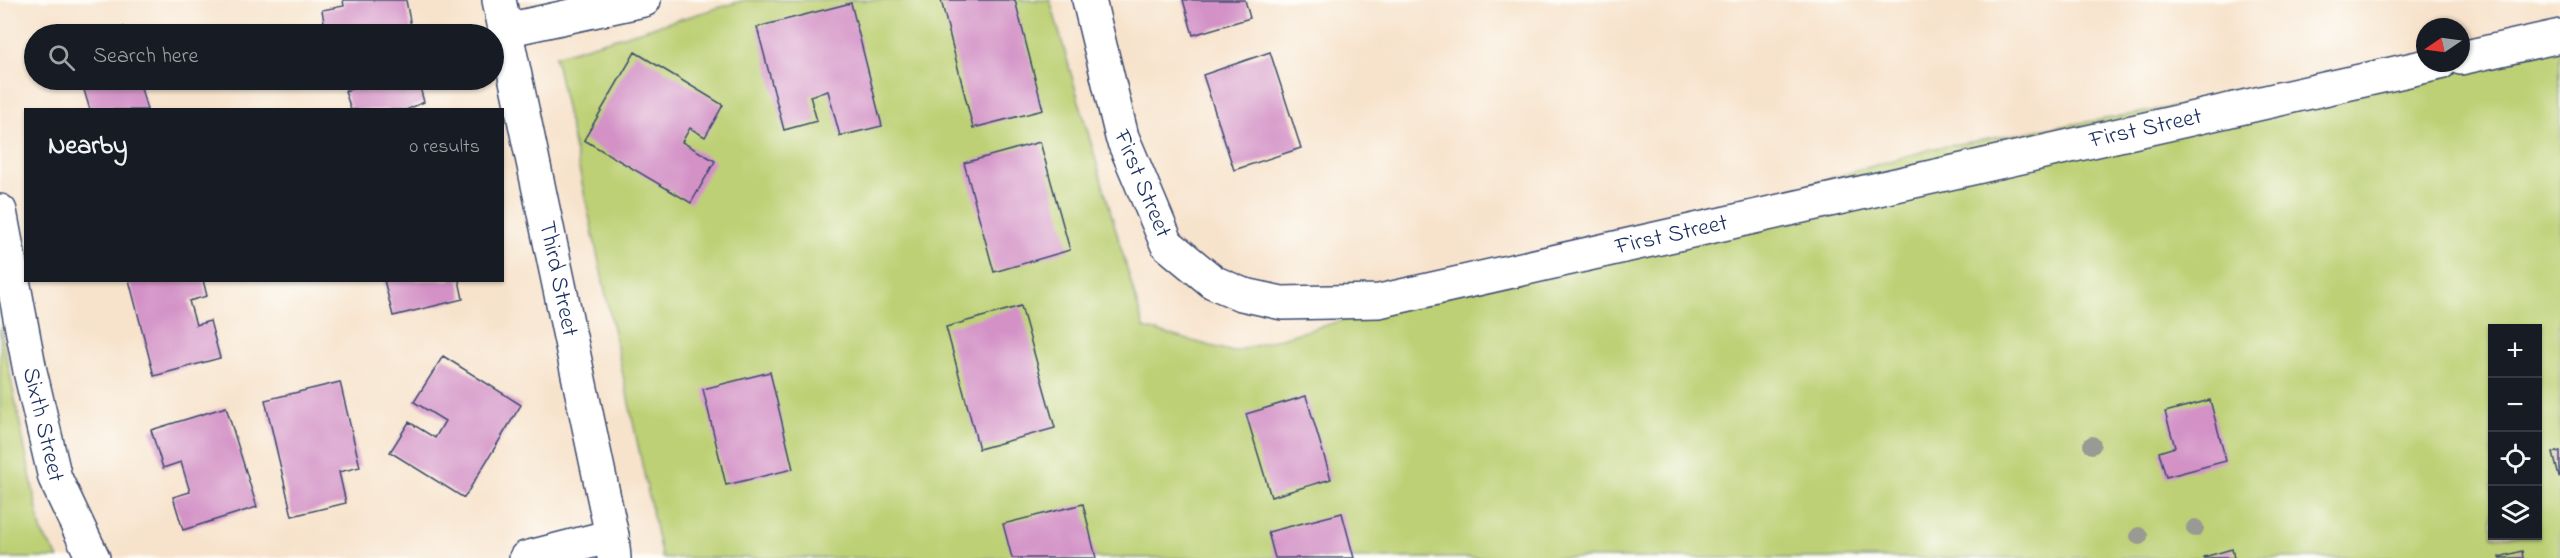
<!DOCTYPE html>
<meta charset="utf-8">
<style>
:root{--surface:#171b24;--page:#20242c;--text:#f1f3f6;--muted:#9ea1a6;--line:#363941}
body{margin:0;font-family:"Indie Flower",sans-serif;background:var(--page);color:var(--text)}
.controls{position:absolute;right:18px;bottom:18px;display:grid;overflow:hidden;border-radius:0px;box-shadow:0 2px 4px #0004}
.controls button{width:54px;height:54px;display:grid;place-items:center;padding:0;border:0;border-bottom:2px solid var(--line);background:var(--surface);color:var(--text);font:30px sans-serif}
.compass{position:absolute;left:2416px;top:18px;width:54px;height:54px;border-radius:50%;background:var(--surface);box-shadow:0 2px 4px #0004;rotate:257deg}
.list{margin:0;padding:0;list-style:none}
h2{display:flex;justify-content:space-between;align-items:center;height:78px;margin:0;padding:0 24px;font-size:26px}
h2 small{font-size:20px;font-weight:400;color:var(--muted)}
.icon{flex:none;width:33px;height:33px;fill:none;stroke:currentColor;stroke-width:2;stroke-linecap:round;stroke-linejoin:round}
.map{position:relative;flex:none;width:2560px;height:558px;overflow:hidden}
.search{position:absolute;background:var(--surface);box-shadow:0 2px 4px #0004;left:24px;top:24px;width:480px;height:66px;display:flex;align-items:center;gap:15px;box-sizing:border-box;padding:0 21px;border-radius:33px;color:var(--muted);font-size:22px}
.panel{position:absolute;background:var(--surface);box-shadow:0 2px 4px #0004;left:24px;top:108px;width:480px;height:174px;border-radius:0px}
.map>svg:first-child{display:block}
.green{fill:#bdd074;stroke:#6c8069;stroke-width:1.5;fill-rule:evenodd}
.building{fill:#d391c6}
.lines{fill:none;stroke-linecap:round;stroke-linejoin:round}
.street-casing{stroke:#3c4a6e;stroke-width:36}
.street{stroke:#fff;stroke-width:33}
.tree{fill:#999a93}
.labels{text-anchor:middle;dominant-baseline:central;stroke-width:4.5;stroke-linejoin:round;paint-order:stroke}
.street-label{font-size:24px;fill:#1b2f5e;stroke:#fdfcf7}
</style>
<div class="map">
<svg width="2560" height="558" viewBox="0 0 2560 558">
<rect width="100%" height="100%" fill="#fdfcf7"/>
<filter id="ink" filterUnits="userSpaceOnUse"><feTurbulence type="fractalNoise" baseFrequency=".0167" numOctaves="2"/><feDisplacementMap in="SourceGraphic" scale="12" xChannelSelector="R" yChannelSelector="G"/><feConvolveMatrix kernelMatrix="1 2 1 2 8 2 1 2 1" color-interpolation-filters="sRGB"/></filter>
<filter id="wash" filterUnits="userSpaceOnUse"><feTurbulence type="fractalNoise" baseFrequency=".008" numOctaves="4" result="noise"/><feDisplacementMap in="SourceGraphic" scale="24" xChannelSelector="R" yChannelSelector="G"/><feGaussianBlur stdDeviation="1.35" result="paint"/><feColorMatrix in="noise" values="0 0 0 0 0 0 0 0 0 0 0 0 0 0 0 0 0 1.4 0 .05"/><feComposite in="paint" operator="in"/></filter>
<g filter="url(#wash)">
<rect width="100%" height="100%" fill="#f7e3cc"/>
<path class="green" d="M 745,0 L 1050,0 L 1144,328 L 1233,352 L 1935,148 L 2560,41 L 2560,558 L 662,558 L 555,56 ZM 2492,328 L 2538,328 L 2538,536 L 2492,536 Z
M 0,325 L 42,534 L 59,558 L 0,558 Z"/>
<g id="blocks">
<path class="building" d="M 343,0 L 406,0 L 412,32 L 399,34 L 326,34 L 322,10 L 344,6 Z
M 941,0 L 1015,0 L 1043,110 L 973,128 Z
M 1183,0 L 1245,0 L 1250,18 L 1193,35 Z
M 851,3 L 882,126 L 840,136 L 828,91 L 810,96 L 817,121 L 784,130 L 757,27 Z
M 124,27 L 126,34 L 100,34 Z
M 635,52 L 723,105 L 705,137 L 690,128 L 682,142 L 715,161 L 691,203 L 584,140 Z
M 1270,52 L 1301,148 L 1234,170 L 1203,75 Z
M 81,80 L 139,80 L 147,110 L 90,110 Z
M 384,80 L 418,80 L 424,102 L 406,110 L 351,110 L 345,91 Z
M 1040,142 L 1070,250 L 994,272 L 964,163 Z
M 129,280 L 203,280 L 207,296 L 189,301 L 196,325 L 210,321 L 220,358 L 154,376 Z
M 384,280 L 459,280 L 463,299 L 393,316 Z
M 1021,306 L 1055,428 L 979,449 L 946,327 Z
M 443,356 L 521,405 L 464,498 L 390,452 L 409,422 L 435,438 L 445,421 L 414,402 Z
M 770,372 L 793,469 L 726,485 L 703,389 Z
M 340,382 L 360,467 L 339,472 L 346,503 L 292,516 L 265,400 Z
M 1306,396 L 1331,479 L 1271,497 L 1246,414 Z
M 2210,400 L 2226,461 L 2166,477 L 2159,452 L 2175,447 L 2165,412 Z
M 226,407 L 257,507 L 183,530 L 173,497 L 190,492 L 181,462 L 163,468 L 151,430 Z
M 2560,451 L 2560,476 L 2559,477 L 2553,453 Z
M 1083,504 L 1096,558 L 1012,558 L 1003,524 Z
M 1342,513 L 1354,558 L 1275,558 L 1268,532 Z
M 2232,549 L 2234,558 L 2204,558 L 2204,557 Z
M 2522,551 L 2523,558 L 2499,558 L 2499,557 Z"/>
</g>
</g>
<g filter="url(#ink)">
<use href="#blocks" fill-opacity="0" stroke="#3c4a6e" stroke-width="1.5"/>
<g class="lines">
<defs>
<g id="street">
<path id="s1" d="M 499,0 L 612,536 L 614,558"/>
<path id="s2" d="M 1089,0 L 1122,137 L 1167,244 L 1213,282 L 1241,294 L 1282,303 L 1379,301 L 2440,63"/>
<path d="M 506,30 L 644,0"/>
<path d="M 2461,58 L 2560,36"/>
<path id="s3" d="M 0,211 L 30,371 L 55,478 L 93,558"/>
<path d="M 526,558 L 612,536"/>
</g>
</defs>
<use href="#street" class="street-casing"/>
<use href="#street" class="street"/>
</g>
<g class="tree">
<circle cx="2092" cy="445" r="9"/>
<circle cx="2195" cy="528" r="9"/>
<circle cx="2139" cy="536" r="9"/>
</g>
</g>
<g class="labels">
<g class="street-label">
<text stroke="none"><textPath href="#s2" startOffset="1272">First Street</textPath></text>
<text stroke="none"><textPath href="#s2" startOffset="192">First Street</textPath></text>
<text stroke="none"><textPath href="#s2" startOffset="786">First Street</textPath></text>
<text stroke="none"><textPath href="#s1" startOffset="285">Third Street</textPath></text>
<text stroke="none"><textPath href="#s3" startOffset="218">Sixth Street</textPath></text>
</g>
</g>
</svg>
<div class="controls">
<button>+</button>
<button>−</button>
<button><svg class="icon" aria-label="locate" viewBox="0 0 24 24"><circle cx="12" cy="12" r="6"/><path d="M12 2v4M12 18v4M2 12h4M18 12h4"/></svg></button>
<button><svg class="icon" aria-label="layers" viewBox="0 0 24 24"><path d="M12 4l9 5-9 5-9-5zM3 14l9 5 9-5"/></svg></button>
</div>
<svg class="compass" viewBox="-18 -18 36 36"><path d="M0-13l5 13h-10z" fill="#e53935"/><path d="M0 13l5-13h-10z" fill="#9ea1a6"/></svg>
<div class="search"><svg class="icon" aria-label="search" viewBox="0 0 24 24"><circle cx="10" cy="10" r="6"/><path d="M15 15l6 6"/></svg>Search here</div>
<section class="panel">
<h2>Nearby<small>0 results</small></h2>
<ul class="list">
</ul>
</section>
</div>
